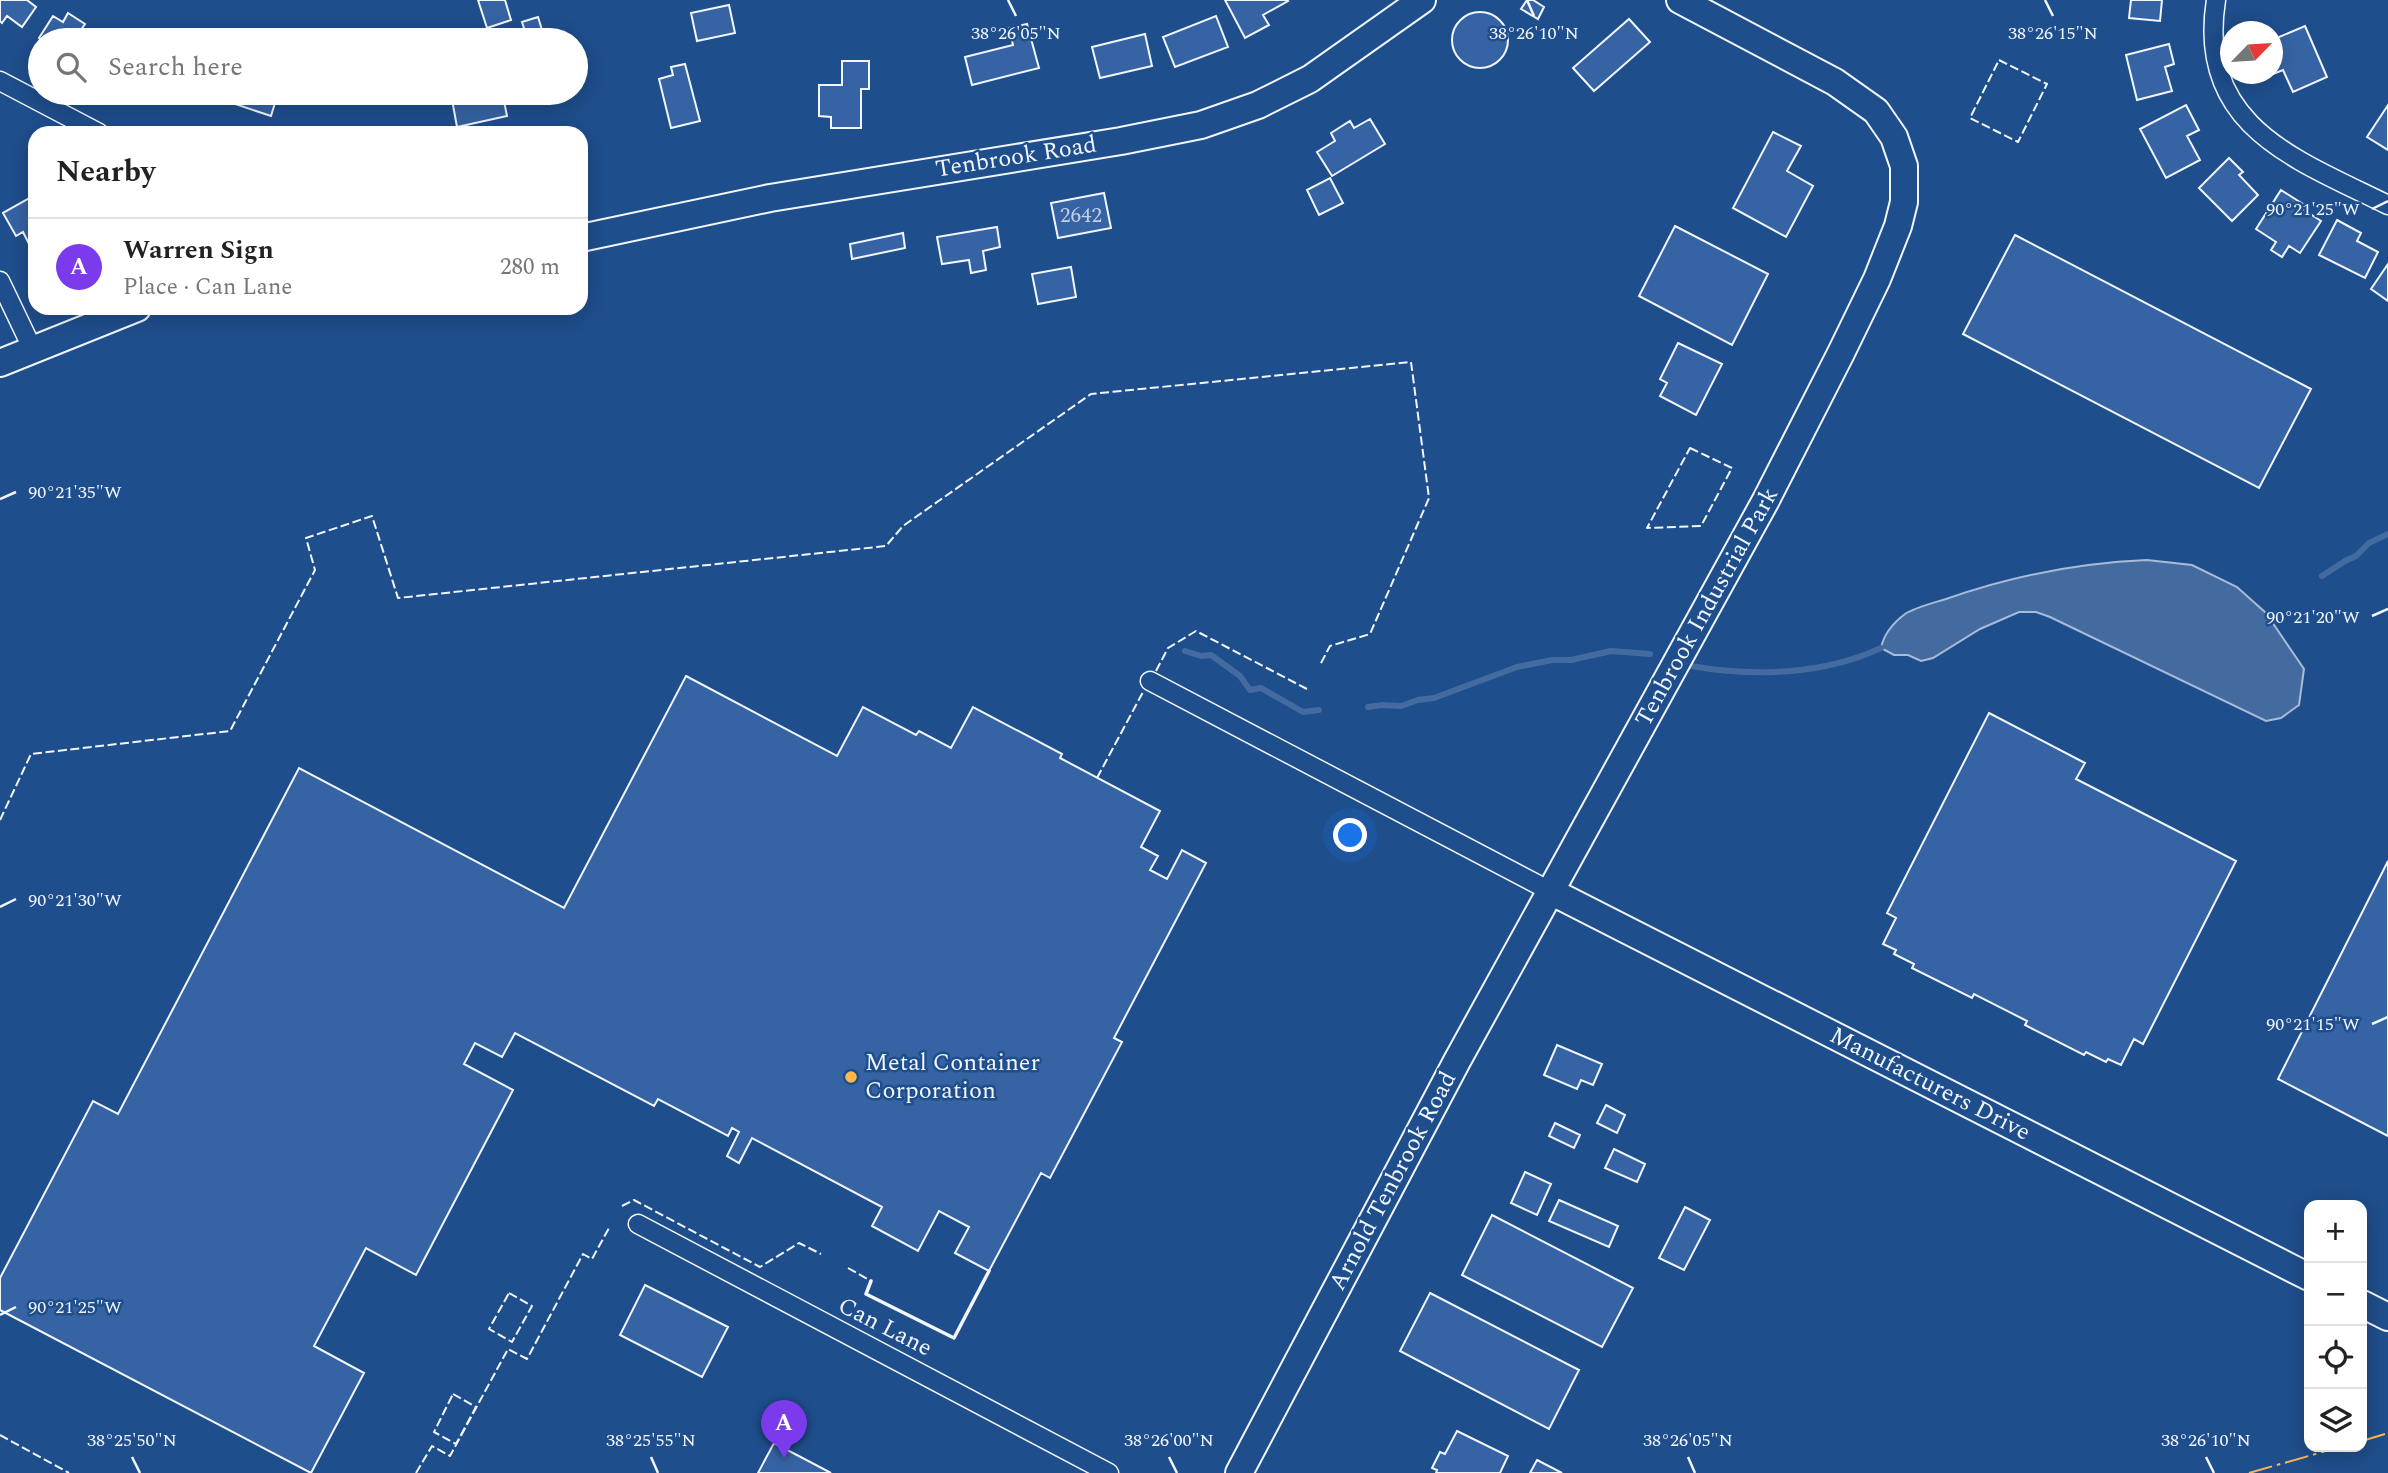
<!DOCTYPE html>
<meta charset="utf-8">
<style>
:root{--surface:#fff;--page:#f2f2f2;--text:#222;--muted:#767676;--line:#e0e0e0;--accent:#7c3aed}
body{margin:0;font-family:Spectral,serif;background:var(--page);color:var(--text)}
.controls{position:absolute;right:21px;bottom:21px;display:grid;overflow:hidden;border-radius:14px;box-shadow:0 4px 18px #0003}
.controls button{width:63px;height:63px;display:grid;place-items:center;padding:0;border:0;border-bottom:2px solid var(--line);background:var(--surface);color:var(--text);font:35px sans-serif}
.compass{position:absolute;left:2220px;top:21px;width:63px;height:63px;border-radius:50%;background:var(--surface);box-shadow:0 4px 18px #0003;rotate:65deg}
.you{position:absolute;left:1351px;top:836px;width:24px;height:24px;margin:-18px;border:5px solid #fff;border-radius:50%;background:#1a73e8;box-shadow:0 0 0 10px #1a73e833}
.badge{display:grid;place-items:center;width:46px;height:46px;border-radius:50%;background:var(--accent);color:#fff;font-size:23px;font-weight:700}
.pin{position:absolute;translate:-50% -58px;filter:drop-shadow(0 2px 4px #0008)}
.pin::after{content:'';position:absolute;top:37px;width:24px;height:21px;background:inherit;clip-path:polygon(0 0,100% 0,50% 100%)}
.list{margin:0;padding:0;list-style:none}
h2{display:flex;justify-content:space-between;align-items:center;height:91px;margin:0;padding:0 28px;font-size:30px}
h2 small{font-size:23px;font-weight:400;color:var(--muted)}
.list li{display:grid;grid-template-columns:46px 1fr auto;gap:21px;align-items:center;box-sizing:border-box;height:98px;padding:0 28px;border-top:2px solid var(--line)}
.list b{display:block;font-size:26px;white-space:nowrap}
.list p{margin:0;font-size:23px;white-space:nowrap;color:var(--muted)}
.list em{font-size:23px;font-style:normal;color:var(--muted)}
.icon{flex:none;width:38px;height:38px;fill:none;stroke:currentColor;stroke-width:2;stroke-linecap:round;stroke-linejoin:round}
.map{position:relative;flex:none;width:2388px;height:1473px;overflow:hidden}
.search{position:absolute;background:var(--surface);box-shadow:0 4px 18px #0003;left:28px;top:28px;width:560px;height:77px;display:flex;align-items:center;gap:18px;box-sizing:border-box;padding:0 24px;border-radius:38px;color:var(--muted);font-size:26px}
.panel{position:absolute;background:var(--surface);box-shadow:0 4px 18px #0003;left:28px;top:126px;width:560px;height:189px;border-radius:21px}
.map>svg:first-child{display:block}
.water{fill:#446ba0;stroke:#a8bbd7;stroke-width:2}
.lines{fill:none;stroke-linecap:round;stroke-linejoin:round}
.stream{stroke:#446ba0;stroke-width:6}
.building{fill:#3563a3;stroke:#f2f6ff;stroke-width:2}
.street-casing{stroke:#f2f6ff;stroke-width:21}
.secondary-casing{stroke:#f2f6ff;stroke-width:30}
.street{stroke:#1f4e8c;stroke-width:18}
.secondary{stroke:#1f4e8c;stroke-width:26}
.fence{stroke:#f2f6ff;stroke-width:2;stroke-dasharray:9 3.5;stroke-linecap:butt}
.wall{stroke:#f2f6ff;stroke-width:3.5}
.power{stroke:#ffb74d;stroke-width:2;stroke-dasharray:24 5 3.5 5;stroke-linecap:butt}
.ticks{fill:none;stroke:#f2f6ff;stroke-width:2.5}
.poi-dot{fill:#ffb74d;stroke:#1f4e8c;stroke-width:2.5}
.labels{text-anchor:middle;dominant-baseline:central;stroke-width:5;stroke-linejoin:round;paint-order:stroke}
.number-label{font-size:21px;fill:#c3d1e8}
.street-label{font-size:24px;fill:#f2f6ff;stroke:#1f4e8c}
.poi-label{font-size:24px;fill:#f2f6ff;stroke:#1f4e8c;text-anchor:start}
.ticks-label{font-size:18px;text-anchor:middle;fill:#f2f6ff;stroke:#1f4e8c;stroke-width:5;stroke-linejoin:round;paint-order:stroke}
</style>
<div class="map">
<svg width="2388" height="1473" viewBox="0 0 2388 1473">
<rect width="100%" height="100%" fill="#1f4e8c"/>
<path class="water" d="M 2147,560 L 2192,565 L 2237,587 L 2266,613 L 2304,669 L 2299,705 L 2281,718 L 2266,721 L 2050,617 L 2036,612 L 2019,612 L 1980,629 L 1933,658 L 1921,661 L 1908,655 L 1894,655 L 1881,648 C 1884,633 1893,623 1905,614 C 1916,607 1933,603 1946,599 C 2011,576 2078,563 2147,560 Z"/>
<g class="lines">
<path class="stream" d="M 2322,576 L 2345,561 L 2356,556 L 2369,543 L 2388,534
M 1185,651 L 1201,656 L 1211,655 L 1240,676 L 1250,690 L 1261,688 L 1303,712 L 1319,710
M 1691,666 C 1754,677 1823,675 1881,648
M 1368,707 L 1382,705 L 1401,706 L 1418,700 L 1434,698 L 1517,667 L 1552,660 L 1571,660 L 1611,651 L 1650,654"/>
</g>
<path class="building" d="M 0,0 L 27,0 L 36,7 L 22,27 L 7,16 L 2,23 L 0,21 Z
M 478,0 L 505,0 L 511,20 L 487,28 Z
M 1225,0 L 1287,0 L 1288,1 L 1263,15 L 1269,25 L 1245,38 Z
M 1527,0 L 1533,0 L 1544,7 L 1538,19 L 1521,9 Z
M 2131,0 L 2162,0 L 2160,21 L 2129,18 Z
M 729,5 L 735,33 L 697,41 L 691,13 Z
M1452 40a28 28 0 1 1 56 0a28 28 0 1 1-56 0Z
M 68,13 L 85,24 L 81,30 L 98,40 L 42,40 L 39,38 L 53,16 L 63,22 Z
M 1216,16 L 1228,47 L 1175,67 L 1163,37 Z
M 538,17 L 543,33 L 527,38 L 522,22 Z
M 1629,19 L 1650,42 L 1594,91 L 1573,68 Z
M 1027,24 L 1039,68 L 972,85 L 965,57 L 1013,45 L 1009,28 Z
M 2305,26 L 2327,77 L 2293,92 L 2283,70 L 2268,76 L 2267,74 L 2272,74 L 2272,40 Z
M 1145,34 L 1152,66 L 1100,78 L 1092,47 Z
M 2169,44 L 2174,64 L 2165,67 L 2172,91 L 2137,100 L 2126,55 Z
M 842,61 L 869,61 L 869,89 L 861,89 L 861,128 L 831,128 L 831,117 L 819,116 L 819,85 L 842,85 Z
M 685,64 L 700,121 L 671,128 L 659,79 L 673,75 L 671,67 Z
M 134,93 L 161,93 L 155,104 Z
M 219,93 L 278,93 L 271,116 L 217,98 Z
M 459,93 L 524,93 L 525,96 L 504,101 L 507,116 L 457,127 L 451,94 Z
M 2186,105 L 2199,130 L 2187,136 L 2200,160 L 2166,178 L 2140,129 Z
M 2388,105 L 2388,150 L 2367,137 Z
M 1370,119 L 1385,144 L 1332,176 L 1317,152 L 1335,141 L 1331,133 L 1350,121 L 1354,128 Z
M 1773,132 L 1801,146 L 1787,171 L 1813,186 L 1786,237 L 1733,208 Z
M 2229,158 L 2243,172 L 2239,175 L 2258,195 L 2232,221 L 2199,188 Z
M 1330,178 L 1343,203 L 1319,215 L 1307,190 Z
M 2281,190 L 2303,204 L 2301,208 L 2321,221 L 2300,253 L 2289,246 L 2282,257 L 2271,250 L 2276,242 L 2256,229 Z
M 1104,193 L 1111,228 L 1058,238 L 1051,203 Z
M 35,195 L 35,246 L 31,248 L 23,232 L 16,236 L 3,213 Z
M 2337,220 L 2361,233 L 2357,241 L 2378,252 L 2365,278 L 2319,255 Z
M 1675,226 L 1768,274 L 1732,345 L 1639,296 Z
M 997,227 L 1000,247 L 983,251 L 986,270 L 971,273 L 969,260 L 942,264 L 937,237 Z
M 903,233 L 905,248 L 852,259 L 850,244 Z
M 2015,235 L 2311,389 L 2259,488 L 1963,334 Z
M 2388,264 L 2388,301 L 2371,289 Z
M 1071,267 L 1076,297 L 1038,304 L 1032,274 Z
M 1678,343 L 1722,364 L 1696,415 L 1660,396 L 1667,383 L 1660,379 Z
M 686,676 L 837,756 L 863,707 L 916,735 L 919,731 L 951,748 L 973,707 L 1062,754 L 1060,758 L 1160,811 L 1141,847 L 1158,856 L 1150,870 L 1167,879 L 1182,850 L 1206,863 L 1114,1038 L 1122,1042 L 1050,1178 L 1041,1173 L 989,1271 L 955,1253 L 969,1227 L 939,1211 L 918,1251 L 872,1226 L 882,1207 L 752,1138 L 739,1163 L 727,1156 L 739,1132 L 732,1128 L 728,1136 L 658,1099 L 654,1106 L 515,1033 L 502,1057 L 475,1043 L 464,1064 L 513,1090 L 416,1275 L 366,1248 L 314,1346 L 364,1373 L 311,1473 L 0,1310 L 0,1278 L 93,1101 L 118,1114 L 299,768 L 564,908 Z
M 1989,713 L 2085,763 L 2076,779 L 2236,861 L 2143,1044 L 2134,1039 L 2121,1065 L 2108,1059 L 2106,1062 L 2086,1052 L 2084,1055 L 2025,1025 L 2027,1021 L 1974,994 L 1972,998 L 1912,968 L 1914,964 L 1894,954 L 1896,950 L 1883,944 L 1896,918 L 1887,913 Z
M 2388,861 L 2388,1136 L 2278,1079 Z
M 1557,1045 L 1602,1064 L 1593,1085 L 1581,1080 L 1577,1089 L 1544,1075 Z
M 1606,1105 L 1625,1115 L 1617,1133 L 1597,1123 Z
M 1555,1123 L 1580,1135 L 1574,1148 L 1549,1136 Z
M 1614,1149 L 1645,1164 L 1637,1182 L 1605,1168 Z
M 1525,1172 L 1551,1184 L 1537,1215 L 1511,1203 Z
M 1559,1200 L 1618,1226 L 1609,1247 L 1549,1221 Z
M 1685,1207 L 1710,1220 L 1684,1270 L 1659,1258 Z
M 1492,1215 L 1633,1288 L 1602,1347 L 1462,1275 Z
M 645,1285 L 728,1327 L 702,1377 L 620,1335 Z
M 1430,1293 L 1579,1370 L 1549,1429 L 1400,1351 Z
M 1457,1431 L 1508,1456 L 1500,1473 L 1436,1473 L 1437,1470 L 1432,1468 L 1440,1452 L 1445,1454 Z
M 774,1443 L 831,1473 L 758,1473 Z
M 1537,1460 L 1562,1473 L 1530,1473 Z"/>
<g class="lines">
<defs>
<path id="street" d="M 2216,0 C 2196,126 2295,159 2388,205
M 0,81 L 99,133
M 0,281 L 33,350
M 1150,681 L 1550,891
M 638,1224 L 1109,1473"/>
<path id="secondary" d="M 581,238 L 770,198 L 1121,141 L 1201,125 L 1258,105 L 1310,79 L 1422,0
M 0,363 L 137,308
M 1550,891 L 2309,1277
M 2362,1304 L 2388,1317
M 1239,1473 L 1457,1061 L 1766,500 L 1841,353 L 1877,279 L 1898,226 L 1904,202 L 1904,166 L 1894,137 L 1876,111 L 1835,82 L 1680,0"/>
</defs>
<use href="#street" class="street-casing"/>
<use href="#secondary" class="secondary-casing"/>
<use href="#street" class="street"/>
<use href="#secondary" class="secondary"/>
<path class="fence" d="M 1999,60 L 2047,84 L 2018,142 L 1970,118 Z
M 1690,448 L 1732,468 L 1701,526 L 1647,528 Z
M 1156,671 L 1168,648 L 1196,631 L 1307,689
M 1097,778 L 1143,692
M 0,820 L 31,754 L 230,731 L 315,570 L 306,538 L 372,516 L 398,598 L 886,546 L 903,526 L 1091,394 L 1411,362 L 1429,498 L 1370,634 L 1330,646 L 1320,665
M 622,1206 L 634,1200 L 760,1267 L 799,1243 L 821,1254
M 848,1268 L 871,1281
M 509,1293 L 532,1306 L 512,1342 L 489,1329 Z
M 453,1394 L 476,1407 L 456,1444 L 434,1432 Z
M 0,1435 L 69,1473
M 416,1473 L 432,1446 L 450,1456 L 508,1349 L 527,1359 L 583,1254 L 592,1259 L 609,1228"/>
<path class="wall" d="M 871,1281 L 866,1294 L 954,1338 L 989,1271"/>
<path class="power" d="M 2362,1441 L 2388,1433
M 2249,1473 L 2340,1447"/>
</g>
<path class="ticks" d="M 1008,0 L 1016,16M 1527,0 L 1534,16M 2045,0 L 2053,16M 2372,209 L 2388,201M 0,499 L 16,492M 2372,616 L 2388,609M 0,907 L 16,899M 2372,1024 L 2388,1017M 0,1315 L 16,1307M 132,1457 L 140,1473M 651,1457 L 658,1473M 1169,1457 L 1177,1473M 1688,1457 L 1695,1473M 2206,1457 L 2214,1473"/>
<circle class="poi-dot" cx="851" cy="1077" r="7"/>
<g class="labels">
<g class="number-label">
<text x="1081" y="216">2642</text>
</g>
<g class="street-label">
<text transform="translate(1016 157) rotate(-9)">Tenbrook Road</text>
<text transform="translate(1707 607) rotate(-61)">Tenbrook Industrial Park</text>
<text transform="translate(1930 1084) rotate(27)">Manufacturers Drive</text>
<text transform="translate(1393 1181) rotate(-62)">Arnold Tenbrook Road</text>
<text transform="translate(885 1327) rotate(27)">Can Lane</text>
</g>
<g class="poi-label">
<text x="865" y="1063">Metal Container<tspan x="865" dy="28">Corporation</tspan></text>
</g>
</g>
<g class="ticks-label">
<text x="1016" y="39">38°26'05"N</text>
<text x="1534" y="39">38°26'10"N</text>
<text x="2053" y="39">38°26'15"N</text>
<text x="2313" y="215">90°21'25"W</text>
<text x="75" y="498">90°21'35"W</text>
<text x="2313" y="623">90°21'20"W</text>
<text x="75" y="906">90°21'30"W</text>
<text x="2313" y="1030">90°21'15"W</text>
<text x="75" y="1313">90°21'25"W</text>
<text x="132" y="1446">38°25'50"N</text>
<text x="651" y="1446">38°25'55"N</text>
<text x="1169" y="1446">38°26'00"N</text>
<text x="1688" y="1446">38°26'05"N</text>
<text x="2206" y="1446">38°26'10"N</text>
</g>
</svg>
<div class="controls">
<button>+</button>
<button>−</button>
<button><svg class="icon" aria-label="locate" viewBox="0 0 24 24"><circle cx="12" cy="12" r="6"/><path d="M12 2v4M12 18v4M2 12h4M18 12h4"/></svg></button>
<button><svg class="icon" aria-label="layers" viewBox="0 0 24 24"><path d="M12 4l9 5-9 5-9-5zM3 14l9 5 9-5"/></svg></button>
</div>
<svg class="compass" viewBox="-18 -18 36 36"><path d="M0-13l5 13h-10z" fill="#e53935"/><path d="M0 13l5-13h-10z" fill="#767676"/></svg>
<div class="you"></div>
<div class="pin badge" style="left:784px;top:1458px">A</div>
<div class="search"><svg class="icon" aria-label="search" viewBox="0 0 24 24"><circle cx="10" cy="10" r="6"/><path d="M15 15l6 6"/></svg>Search here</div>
<section class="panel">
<h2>Nearby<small></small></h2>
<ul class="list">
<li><span class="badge">A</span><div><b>Warren Sign</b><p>Place · Can Lane</p></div><em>280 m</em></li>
</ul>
</section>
</div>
